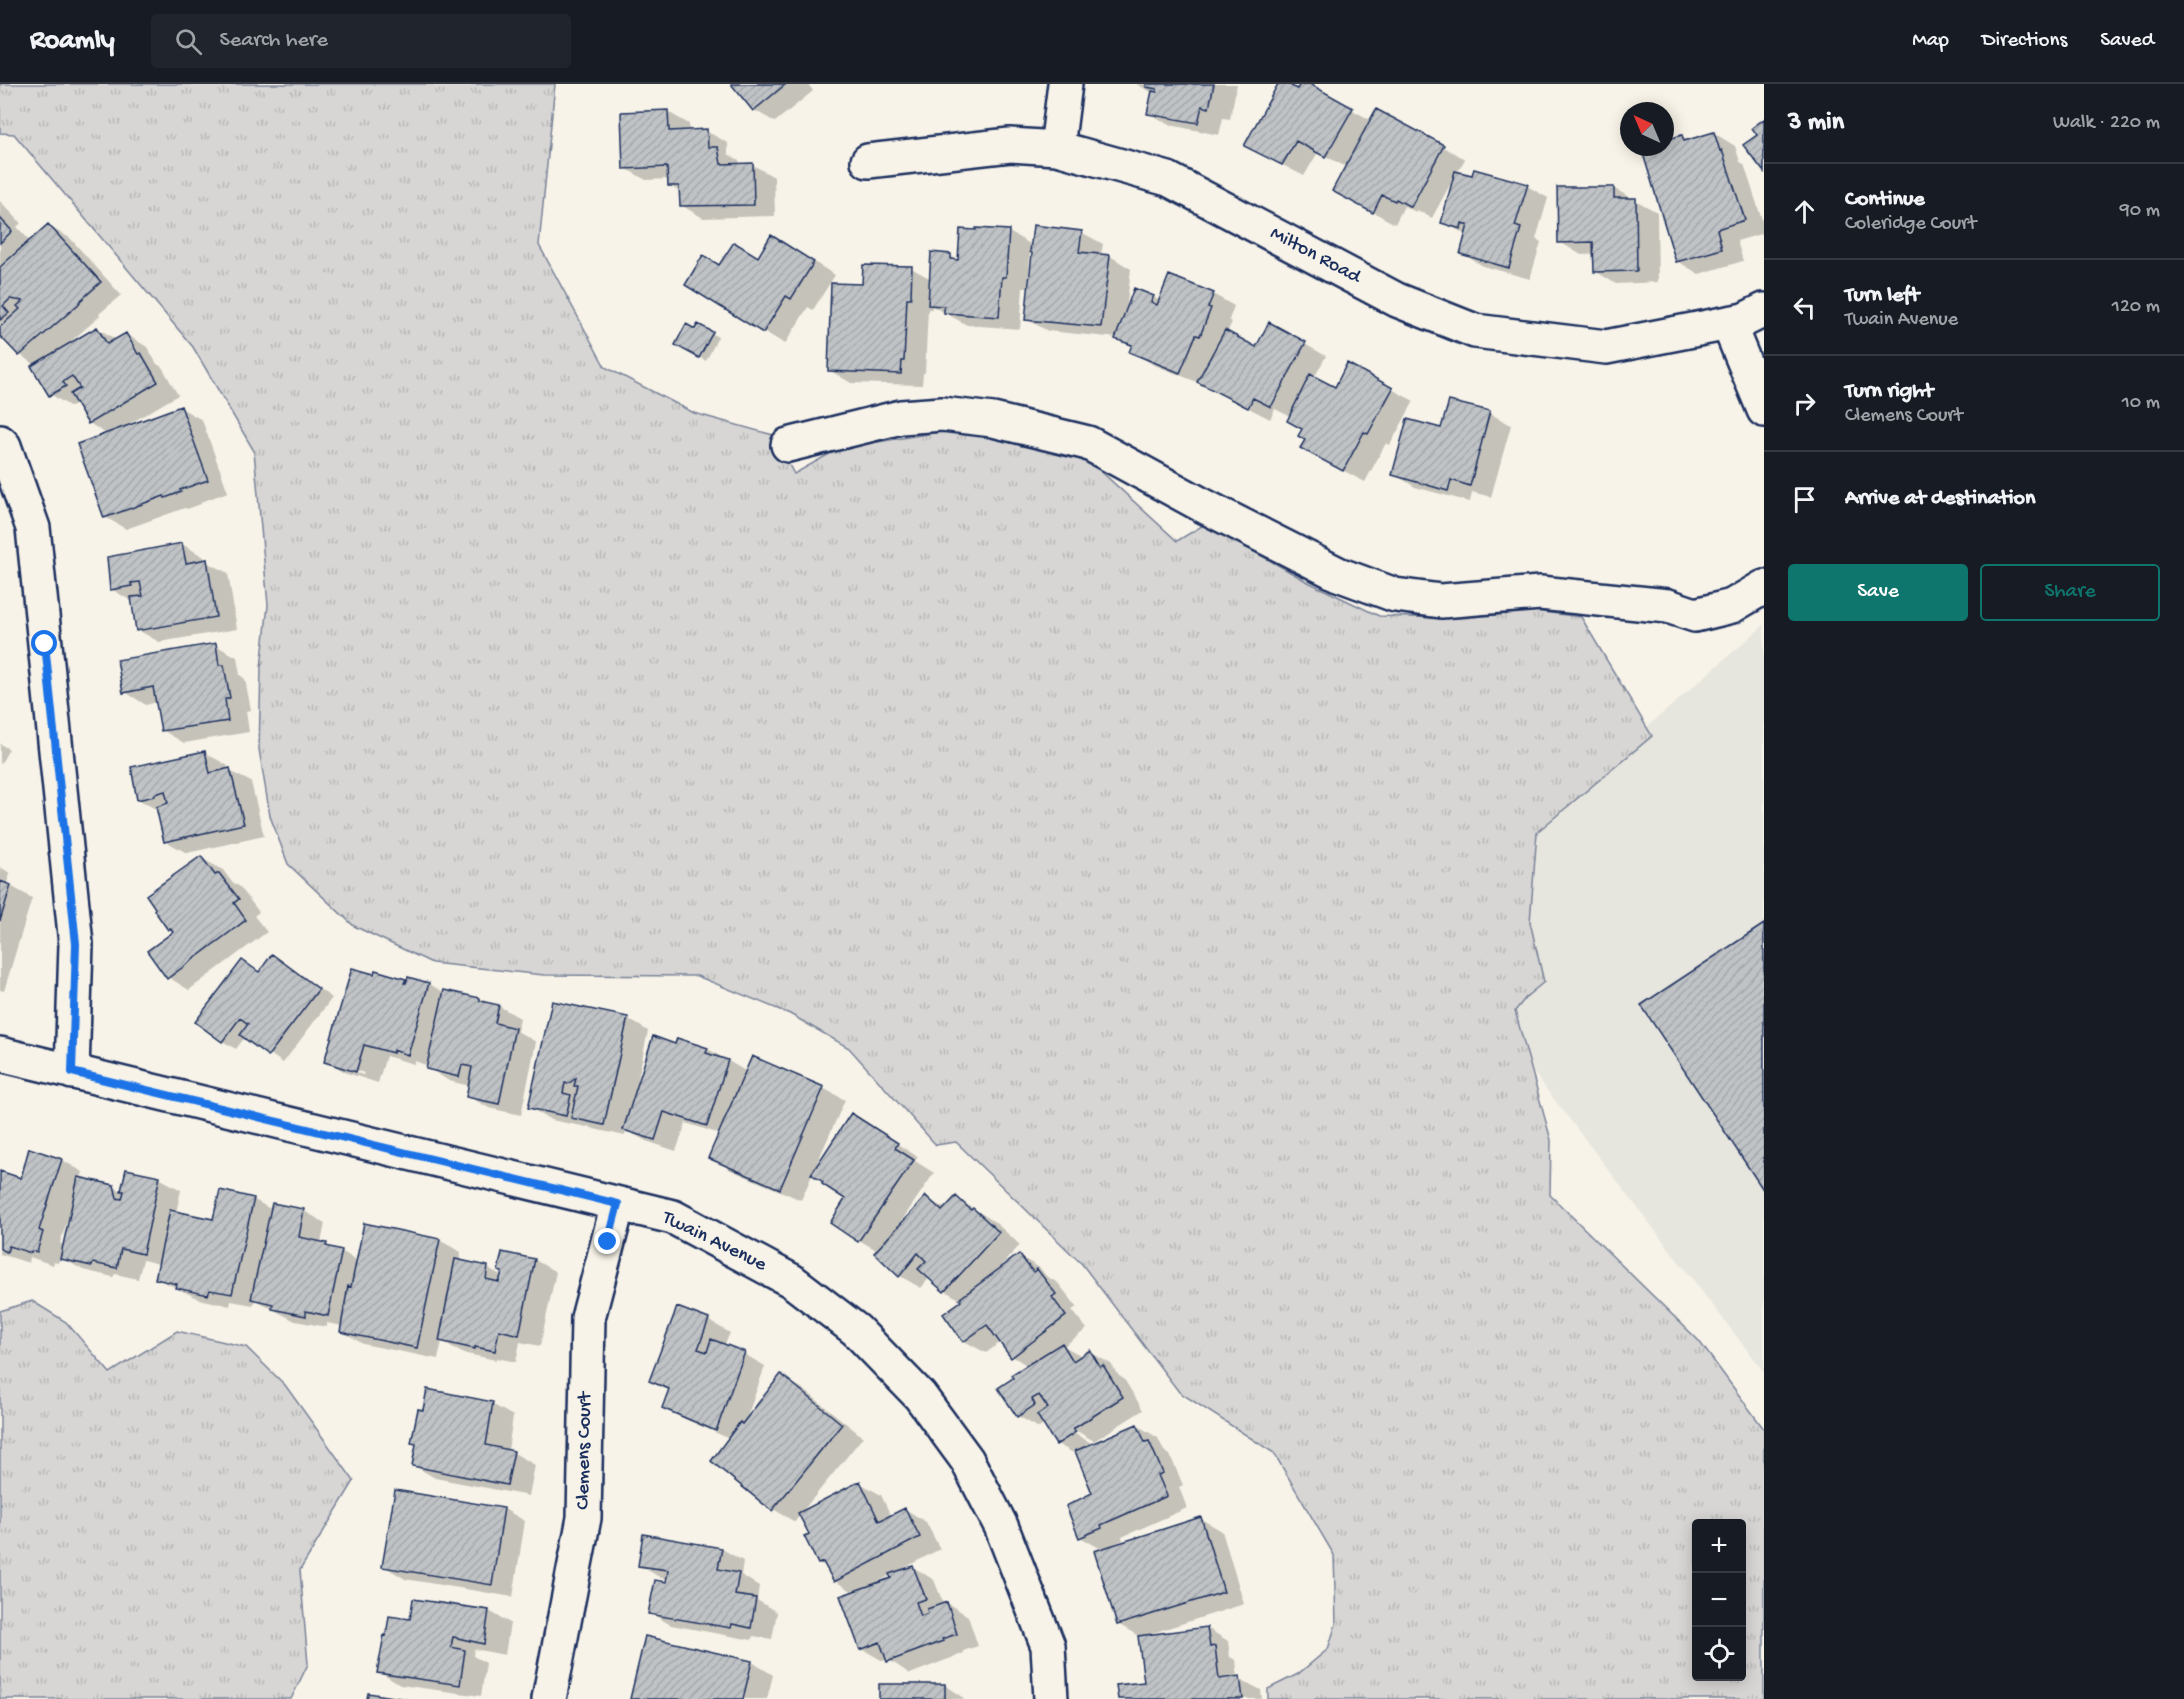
<!DOCTYPE html>
<meta charset="utf-8">
<style>
:root{--surface:#171b24;--page:#20242c;--text:#f1f3f6;--muted:#9ea1a6;--line:#363941;--accent:#0f766e}
body{margin:0;font-family:"Gochi Hand",sans-serif;background:var(--page);color:var(--text)}
.controls{position:absolute;right:18px;bottom:18px;display:grid;overflow:hidden;border-radius:6px;box-shadow:0 3px 15px #0003}
.controls button{width:54px;height:54px;display:grid;place-items:center;padding:0;border:0;border-bottom:2px solid var(--line);background:var(--surface);color:var(--text);font:30px sans-serif}
.compass{position:absolute;left:1620px;top:18px;width:54px;height:54px;border-radius:50%;background:var(--surface);box-shadow:0 3px 15px #0003;rotate:316deg}
.stop{position:absolute;width:18px;height:18px;margin:-14px;border:4px solid #1a73e8;border-radius:50%;background:#fff}
.stop.end{background:#1a73e8;border-color:#fff;box-shadow:0 2px 6px #0008}
.list{margin:0;padding:0;list-style:none}
h2{display:flex;justify-content:space-between;align-items:center;height:78px;margin:0;padding:0 24px;font-size:26px}
h2 small{font-size:20px;font-weight:400;color:var(--muted)}
.list li{display:grid;grid-template-columns:39px 1fr auto;gap:18px;align-items:center;box-sizing:border-box;height:96px;padding:0 24px;border-top:2px solid var(--line)}
.list b{display:block;font-size:22px;white-space:nowrap}
.list p{margin:0;font-size:20px;white-space:nowrap;color:var(--muted)}
.list em{font-size:20px;font-style:normal;color:var(--muted)}
.actions{display:flex;gap:12px;padding:18px 24px}
.actions a{flex:1;padding:14px 0;border:2px solid var(--accent);border-radius:6px;text-align:center;font-size:21px;color:var(--accent)}
.actions .main{background:var(--accent);color:#fff}
.icon{flex:none;width:33px;height:33px;fill:none;stroke:currentColor;stroke-width:2;stroke-linecap:round;stroke-linejoin:round}
.map{position:relative;flex:none;width:1764px;height:1615px;overflow:hidden}
header{display:flex;align-items:center;gap:36px;box-sizing:border-box;height:84px;padding:0 30px;background:var(--surface);border-bottom:2px solid var(--line)}
header strong{font-size:28px}
nav{display:flex;gap:33px;margin-inline-start:auto;font-size:21px}
.search{width:420px;height:54px;background:var(--page);display:flex;align-items:center;gap:15px;box-sizing:border-box;padding:0 21px;border-radius:6px;color:var(--muted);font-size:22px}
main{display:flex}
aside{flex:1;background:var(--surface)}
.map>svg:first-child{display:block}
.built{fill:#e6e5de}
.grass{fill:url(#grass-tufts);stroke:#798299;stroke-width:1.5;fill-rule:evenodd}
.shadow{fill:#0003;fill-rule:evenodd}
.building{fill:url(#building-hatch);stroke:#1b2f5e;stroke-width:1.5}
.lines{fill:none;stroke-linecap:round;stroke-linejoin:round}
.minor-casing{stroke:#1b2f5e;stroke-width:38}
.minor{stroke:#f7f3e8;stroke-width:33}
.route{stroke:#1a73e8;stroke-width:8}
.labels{text-anchor:middle;dominant-baseline:central;stroke-width:4.5;stroke-linejoin:round;paint-order:stroke}
.street-label{font-size:20px;fill:#1b2f5e;stroke:#f7f3e8}
</style>
<header>
<strong>Roamly</strong>
<div class="search"><svg class="icon" aria-label="search" viewBox="0 0 24 24"><circle cx="10" cy="10" r="6"/><path d="M15 15l6 6"/></svg>Search here</div>
<nav><a>Map</a><a>Directions</a><a>Saved</a></nav>
</header>
<main>
<div class="map">
<svg width="1764" height="1615" viewBox="0 0 1764 1615">
<defs>
<pattern id="grass-tufts" width="24" height="20" patternUnits="userSpaceOnUse" patternTransform="scale(1.5)"><rect width="24" height="20" fill="#d7d6d4"/><path d="M3 7l-1-3M5 7V3M7 7l1-3M15 17l-1-3M17 17v-4M19 17l1-3" fill="none" stroke="#b8b8b8"/></pattern>
<pattern id="building-hatch" width="6" height="6" patternUnits="userSpaceOnUse" patternTransform="scale(1.5)"><rect width="6" height="6" fill="#c0c3c5"/><path d="M-1 1l2-2M0 6l6-6M5 7l2-2" fill="none" stroke="#a4a8ac"/></pattern>
</defs>
<rect width="100%" height="100%" fill="#f7f3e8"/>
<filter id="ink" filterUnits="userSpaceOnUse"><feTurbulence type="fractalNoise" baseFrequency=".0167" numOctaves="2"/><feDisplacementMap in="SourceGraphic" scale="12" xChannelSelector="R" yChannelSelector="G"/><feConvolveMatrix kernelMatrix="1 2 1 2 8 2 1 2 1" color-interpolation-filters="sRGB"/></filter>
<g filter="url(#ink)">
<path class="built" d="M 1764,541 L 1764,1288 L 1420,841 Z"/>
<path class="grass" d="M 0,0 L 555,0 L 539,161 L 605,283 L 694,329 L 773,351 L 794,390 L 840,364 L 952,346 L 1014,351 L 1094,381 L 1177,457 L 1205,440 L 1306,497 L 1379,532 L 1444,534 L 1511,524 L 1581,533 L 1652,652 L 1537,748 L 1530,838 L 1544,898 L 1527,912 L 1515,927 L 1551,1056 L 1550,1111 L 1699,1257 L 1764,1345 L 1764,1615 L 1268,1615 L 1268,1605 L 1298,1590 L 1328,1565 L 1336,1540 L 1334,1471 L 1274,1369 L 1179,1308 L 1082,1180 L 956,1058 L 936,1061 L 849,964 L 790,930 L 697,892 L 544,891 L 432,879 L 354,842 L 288,780 L 270,732 L 259,665 L 261,584 L 268,521 L 254,367 L 193,263 L 14,50 L 0,49 ZM 1696,1440 L 1742,1440 L 1742,1592 L 1696,1592 Z
M 32,1217 L 66,1238 L 110,1289 L 177,1247 L 246,1263 L 285,1301 L 354,1397 L 300,1486 L 308,1580 L 291,1615 L 0,1615 L 0,1227 Z"/>
<path class="shadow" d="M 733,0 L 808,0 L 813,7 L 775,38 L 754,26 Z
M 1136,0 L 1237,0 L 1230,35 L 1223,34 L 1219,51 L 1170,41 L 1149,29 L 1153,9 Z
M 1279,0 L 1285,0 L 1298,7 L 1301,0 L 1307,0 L 1372,37 L 1377,27 L 1465,75 L 1457,89 L 1527,102 L 1548,114 L 1536,155 L 1541,158 L 1530,195 L 1483,182 L 1461,169 L 1467,151 L 1442,138 L 1452,97 L 1432,134 L 1417,126 L 1416,128 L 1404,122 L 1395,140 L 1355,118 L 1346,83 L 1318,68 L 1304,92 L 1267,73 Z
M 668,28 L 689,40 L 689,47 L 706,47 L 728,59 L 728,70 L 739,76 L 740,81 L 753,81 L 774,93 L 775,132 L 703,134 L 681,121 L 681,108 L 669,102 L 669,95 L 646,96 L 625,84 Z
M 1714,49 L 1735,62 L 1740,78 L 1744,80 L 1764,142 L 1764,149 L 1737,157 L 1743,177 L 1699,190 L 1677,177 L 1647,63 L 1665,63 L 1665,57 L 1682,52 L 1689,57 Z
M 1613,104 L 1657,128 L 1658,198 L 1616,200 L 1595,187 L 1595,170 L 1581,171 L 1560,158 Z
M 0,117 L 21,139 L 17,143 L 31,158 L 48,142 L 70,154 L 121,211 L 99,230 L 100,232 L 69,259 L 70,261 L 97,244 L 117,256 L 126,250 L 147,263 L 157,280 L 162,283 L 178,311 L 124,343 L 181,324 L 202,336 L 228,408 L 201,418 L 201,420 L 187,425 L 185,424 L 126,445 L 105,433 L 108,351 L 89,339 L 77,320 L 71,323 L 50,310 L 36,281 L 20,271 L 0,250 Z
M 962,146 L 1009,148 L 1032,161 L 1081,148 L 1103,160 L 1101,171 L 1110,172 L 1131,185 L 1126,227 L 1153,213 L 1160,217 L 1213,210 L 1234,222 L 1229,236 L 1232,238 L 1227,249 L 1256,265 L 1269,240 L 1326,272 L 1314,294 L 1336,305 L 1348,282 L 1414,317 L 1390,361 L 1386,359 L 1365,398 L 1323,376 L 1307,355 L 1304,345 L 1291,333 L 1275,325 L 1270,335 L 1202,300 L 1152,280 L 1131,267 L 1132,263 L 1118,254 L 1048,247 L 1026,235 L 1034,169 L 1030,167 L 1028,204 L 1023,204 L 1020,245 L 967,241 L 932,222 L 932,225 L 928,225 L 925,289 L 923,289 L 922,301 L 851,299 L 829,286 L 864,202 L 911,184 L 931,195 L 951,172 L 959,177 Z
M 793,165 L 835,191 L 813,226 L 808,223 L 785,260 L 687,201 L 720,183 Z
M 698,242 L 718,253 L 706,277 L 677,261 L 696,247 Z
M 1489,329 L 1511,341 L 1491,413 L 1472,408 L 1470,418 L 1415,403 L 1394,390 L 1442,346 Z
M 182,460 L 204,473 L 204,477 L 228,489 L 237,545 L 159,558 L 138,546 L 133,518 L 111,505 Z
M 215,561 L 237,573 L 240,591 L 245,595 L 251,626 L 246,627 L 249,648 L 184,659 L 162,646 L 157,618 L 146,621 L 125,608 Z
M 0,660 L 9,665 L 0,681 Z
M 205,669 L 227,681 L 228,686 L 251,698 L 264,752 L 187,769 L 165,757 L 159,727 L 138,715 Z
M 201,774 L 223,786 L 231,797 L 240,803 L 259,828 L 254,832 L 267,848 L 189,906 L 168,893 L 175,848 L 169,844 Z
M 0,783 L 10,789 L 7,800 L 32,814 L 4,907 L 0,906 Z
M 273,872 L 332,914 L 283,979 L 245,953 L 236,965 L 222,957 L 242,878 L 261,889 Z
M 405,896 L 429,900 L 445,909 L 480,915 L 499,922 L 520,934 L 517,947 L 536,958 L 521,1031 L 489,1024 L 468,1012 L 470,1002 L 449,997 L 428,984 L 428,982 L 415,977 L 414,980 L 386,972 L 378,999 L 347,989 L 326,977 ZM 347,983 L 364,989 L 363,991 L 347,986 Z
M 627,934 L 648,947 L 636,1004 L 638,1004 L 676,961 L 678,956 L 708,965 L 747,988 L 823,1004 L 845,1016 L 816,1081 L 872,1044 L 918,1073 L 915,1077 L 934,1089 L 898,1142 L 899,1144 L 926,1114 L 946,1125 L 956,1114 L 995,1138 L 1020,1161 L 996,1187 L 997,1188 L 1019,1172 L 1040,1184 L 1046,1192 L 1058,1199 L 1077,1223 L 1072,1226 L 1087,1245 L 1064,1262 L 1082,1272 L 1090,1268 L 1111,1280 L 1119,1292 L 1124,1295 L 1143,1326 L 1094,1357 L 1070,1343 L 1068,1346 L 1093,1360 L 1137,1341 L 1158,1354 L 1164,1367 L 1170,1371 L 1183,1401 L 1179,1403 L 1187,1424 L 1122,1453 L 1123,1456 L 1114,1460 L 1114,1462 L 1201,1435 L 1222,1447 L 1244,1520 L 1146,1551 L 1147,1552 L 1207,1544 L 1228,1557 L 1230,1573 L 1236,1576 L 1238,1594 L 1261,1606 L 1262,1615 L 1119,1615 L 1146,1599 L 1140,1553 L 1118,1540 L 1103,1466 L 1080,1453 L 1093,1410 L 1079,1372 L 1057,1360 L 1045,1340 L 1039,1344 L 1018,1332 L 1028,1282 L 1012,1272 L 1001,1258 L 986,1269 L 964,1257 L 963,1217 L 945,1207 L 930,1193 L 921,1204 L 900,1192 L 878,1167 L 859,1156 L 848,1115 L 813,1089 L 801,1116 L 731,1086 L 710,1073 L 720,1050 L 686,1039 L 676,1067 L 646,1057 L 626,1046 L 625,1052 L 594,1045 L 588,1042 L 587,1043 L 551,1036 L 530,1024 Z
M 30,1066 L 62,1076 L 83,1088 L 81,1095 L 113,1102 L 122,1108 L 127,1087 L 159,1094 L 181,1106 L 176,1129 L 214,1137 L 253,1115 L 272,1126 L 273,1121 L 304,1127 L 325,1139 L 321,1159 L 341,1167 L 358,1177 L 439,1156 L 461,1168 L 459,1178 L 488,1184 L 502,1192 L 503,1189 L 500,1187 L 503,1169 L 535,1176 L 556,1188 L 540,1262 L 520,1258 L 516,1278 L 497,1274 L 496,1276 L 462,1269 L 442,1257 L 438,1275 L 363,1260 L 342,1247 L 343,1242 L 327,1239 L 327,1243 L 295,1237 L 255,1216 L 253,1221 L 231,1217 L 230,1222 L 199,1215 L 156,1194 L 159,1180 L 143,1176 L 138,1195 L 115,1190 L 113,1193 L 83,1186 L 60,1173 L 58,1179 L 54,1178 L 53,1181 L 30,1173 L 29,1179 L 0,1170 L 0,1089 L 22,1096 ZM 67,1137 L 70,1137 L 64,1162 L 60,1159 Z
M 708,1236 L 730,1249 L 724,1262 L 744,1270 L 765,1282 L 746,1336 L 781,1292 L 803,1305 L 863,1353 L 801,1429 L 860,1399 L 881,1411 L 891,1432 L 905,1425 L 926,1438 L 940,1465 L 902,1485 L 903,1487 L 913,1483 L 934,1496 L 944,1521 L 947,1519 L 968,1532 L 978,1562 L 963,1567 L 964,1569 L 910,1590 L 888,1575 L 883,1577 L 862,1565 L 855,1509 L 835,1497 L 828,1484 L 820,1479 L 811,1450 L 800,1430 L 795,1438 L 773,1425 L 730,1355 L 685,1335 L 664,1323 L 670,1307 L 651,1296 ZM 891,1491 L 893,1495 L 880,1499 L 879,1497 Z
M 492,1320 L 513,1332 L 508,1367 L 514,1369 L 535,1381 L 529,1412 L 435,1394 L 413,1381 Z
M 396,1408 L 504,1425 L 525,1437 L 513,1513 L 405,1495 L 384,1482 Z
M 722,1465 L 743,1477 L 741,1491 L 759,1502 L 757,1516 L 777,1528 L 772,1555 L 753,1552 L 752,1556 L 671,1541 L 650,1529 L 668,1495 L 661,1494 L 639,1481 Z
M 489,1527 L 510,1539 L 505,1571 L 474,1565 L 473,1572 L 486,1579 L 481,1612 L 400,1601 L 379,1588 L 411,1537 Z
M 646,1553 L 752,1578 L 773,1591 L 767,1615 L 631,1615 Z
M 945,1601 L 966,1615 L 881,1615 Z"/>
<path class="building" d="M 731,0 L 786,0 L 753,27 Z
M 1146,0 L 1214,0 L 1209,24 L 1202,22 L 1198,39 L 1147,30 L 1152,7 L 1157,8 L 1157,5 L 1146,3 Z
M 1278,0 L 1288,0 L 1297,5 L 1300,0 L 1310,0 L 1353,24 L 1325,73 L 1296,57 L 1282,81 L 1244,62 Z
M 1376,25 L 1444,61 L 1411,123 L 1396,115 L 1395,117 L 1382,111 L 1373,129 L 1332,107 Z
M 668,26 L 669,47 L 707,45 L 708,63 L 718,63 L 721,80 L 753,79 L 754,121 L 680,122 L 679,102 L 668,102 L 667,83 L 623,85 L 621,28 Z
M 1764,35 L 1764,88 L 1743,61 L 1757,51 L 1752,44 Z
M 1714,48 L 1720,67 L 1722,66 L 1745,136 L 1717,145 L 1722,165 L 1676,178 L 1641,63 L 1665,63 L 1665,56 L 1682,51 L 1684,57 Z
M 1474,85 L 1528,100 L 1515,142 L 1521,144 L 1509,184 L 1460,170 L 1468,141 L 1462,139 L 1461,145 L 1441,139 L 1455,87 L 1472,91 Z
M 1557,103 L 1614,103 L 1614,114 L 1636,114 L 1637,187 L 1594,188 L 1593,158 L 1558,159 Z
M 0,134 L 12,147 L 0,159 Z
M 48,140 L 101,198 L 79,218 L 80,219 L 19,272 L 0,252 L 0,243 L 20,225 L 17,222 L 23,217 L 10,215 L 3,222 L 9,229 L 0,236 L 0,183 Z
M 1033,141 L 1082,147 L 1079,168 L 1110,171 L 1101,243 L 1025,236 L 1032,169 L 1030,168 Z
M 976,144 L 1009,146 L 1006,193 L 1002,193 L 999,233 L 944,229 L 944,222 L 928,221 L 931,168 L 951,170 L 951,175 L 958,176 L 960,145 L 976,146 Z
M 771,151 L 814,178 L 791,215 L 786,212 L 763,249 L 685,201 L 703,171 L 719,181 L 734,158 L 758,173 Z
M 863,181 L 912,182 L 911,214 L 907,214 L 904,277 L 902,277 L 901,290 L 828,287 L 831,199 L 862,200 Z
M 1169,191 L 1214,209 L 1208,223 L 1211,224 L 1200,252 L 1196,251 L 1180,289 L 1129,268 L 1132,261 L 1115,255 L 1134,204 L 1154,212 L 1151,218 L 1157,221 Z
M 1269,238 L 1306,258 L 1271,323 L 1253,314 L 1248,324 L 1197,298 L 1225,246 L 1256,263 Z
M 686,240 L 695,245 L 698,240 L 713,248 L 699,274 L 675,261 Z
M 97,243 L 107,260 L 126,249 L 138,270 L 141,269 L 158,298 L 88,340 L 70,310 L 80,304 L 72,292 L 63,298 L 66,302 L 49,312 L 31,282 Z
M 1347,279 L 1393,304 L 1368,350 L 1364,348 L 1343,387 L 1300,364 L 1305,356 L 1298,352 L 1302,345 L 1287,337 L 1310,290 L 1335,303 Z
M 1449,317 L 1490,327 L 1470,402 L 1451,396 L 1448,407 L 1392,391 L 1407,335 L 1441,344 Z
M 181,322 L 208,396 L 180,406 L 181,408 L 165,414 L 164,412 L 104,434 L 77,360 Z
M 182,459 L 186,479 L 207,475 L 216,533 L 136,547 L 131,513 L 143,512 L 140,498 L 131,499 L 132,502 L 110,506 L 107,473 Z
M 216,559 L 219,581 L 224,581 L 230,614 L 225,615 L 228,637 L 161,647 L 153,603 L 123,609 L 117,576 Z
M 205,667 L 210,689 L 230,684 L 244,740 L 164,758 L 156,723 L 168,719 L 165,707 L 155,710 L 155,712 L 137,716 L 131,683 Z
M 201,772 L 215,791 L 219,789 L 239,815 L 234,819 L 246,836 L 167,895 L 147,867 L 173,848 L 170,844 L 168,846 L 154,826 L 155,824 L 146,811 Z
M 0,797 L 11,801 L 0,837 Z
M 1764,840 L 1764,1107 L 1641,921 Z
M 272,870 L 319,905 L 268,972 L 240,951 L 248,940 L 240,934 L 222,958 L 195,938 L 242,876 L 259,888 Z
M 352,884 L 374,890 L 375,886 L 406,895 L 404,899 L 406,899 L 408,893 L 429,899 L 408,971 L 393,966 L 393,969 L 364,961 L 356,988 L 324,978 Z
M 444,906 L 480,914 L 480,917 L 499,921 L 495,939 L 515,944 L 499,1020 L 466,1013 L 472,983 L 462,981 L 459,993 L 426,985 Z
M 552,917 L 628,933 L 604,1041 L 571,1034 L 578,1002 L 574,1002 L 576,994 L 568,1000 L 565,999 L 563,1009 L 571,1011 L 566,1032 L 528,1024 Z
M 653,952 L 675,960 L 677,954 L 708,964 L 706,969 L 728,976 L 707,1042 L 664,1028 L 655,1056 L 623,1046 Z
M 752,972 L 824,1003 L 780,1105 L 708,1074 Z
M 851,1029 L 898,1059 L 895,1064 L 914,1076 L 858,1158 L 830,1139 L 845,1115 L 822,1100 L 823,1098 L 811,1090 Z
M 29,1064 L 62,1075 L 39,1146 L 43,1148 L 37,1168 L 32,1167 L 31,1169 L 9,1162 L 7,1168 L 0,1165 L 0,1087 L 21,1094 Z
M 126,1085 L 160,1092 L 143,1170 L 121,1165 L 117,1184 L 93,1179 L 92,1182 L 60,1175 L 78,1093 L 114,1101 L 117,1114 L 122,1115 L 124,1107 L 121,1107 Z
M 220,1106 L 254,1114 L 232,1210 L 210,1206 L 208,1211 L 176,1204 L 177,1200 L 155,1195 L 170,1126 L 213,1135 Z
M 926,1112 L 942,1127 L 956,1112 L 971,1126 L 973,1124 L 999,1148 L 944,1208 L 918,1185 L 926,1177 L 918,1169 L 899,1193 L 874,1169 Z
M 272,1119 L 304,1125 L 299,1153 L 327,1159 L 326,1162 L 342,1166 L 328,1232 L 306,1227 L 306,1232 L 272,1225 L 273,1220 L 251,1215 Z
M 364,1139 L 440,1155 L 417,1264 L 340,1248 L 348,1202 L 351,1203 Z
M 502,1168 L 535,1175 L 519,1251 L 499,1246 L 495,1267 L 475,1263 L 475,1265 L 439,1257 L 455,1175 L 488,1182 L 486,1195 L 499,1198 L 502,1188 L 498,1187 Z
M 1019,1170 L 1033,1188 L 1037,1185 L 1056,1210 L 1052,1213 L 1066,1232 L 1011,1274 L 987,1241 L 963,1258 L 943,1230 L 961,1217 L 959,1215 Z
M 677,1223 L 709,1235 L 698,1265 L 707,1268 L 711,1255 L 745,1268 L 716,1347 L 662,1324 L 669,1305 L 649,1297 Z
M 1062,1259 L 1073,1277 L 1090,1266 L 1100,1283 L 1103,1281 L 1123,1313 L 1073,1345 L 1076,1348 L 1056,1361 L 1037,1331 L 1048,1324 L 1039,1311 L 1032,1315 L 1035,1321 L 1017,1333 L 998,1304 L 1013,1294 L 1011,1291 Z
M 781,1290 L 842,1340 L 772,1427 L 711,1377 L 740,1338 L 742,1340 Z
M 427,1305 L 493,1318 L 486,1361 L 514,1367 L 507,1401 L 412,1382 L 416,1360 L 411,1359 L 418,1325 L 423,1326 Z
M 1137,1340 L 1145,1358 L 1149,1357 L 1163,1389 L 1158,1391 L 1167,1412 L 1101,1441 L 1102,1444 L 1079,1454 L 1066,1422 L 1092,1409 L 1075,1367 Z
M 860,1397 L 879,1437 L 905,1424 L 920,1453 L 834,1498 L 823,1478 L 818,1480 L 804,1452 L 809,1450 L 798,1429 Z
M 395,1406 L 504,1424 L 492,1501 L 382,1483 Z
M 1201,1433 L 1224,1508 L 1117,1541 L 1094,1467 Z
M 643,1450 L 722,1464 L 718,1485 L 739,1489 L 735,1511 L 756,1514 L 751,1544 L 732,1540 L 731,1544 L 648,1530 L 655,1496 L 666,1498 L 668,1486 L 638,1482 Z
M 913,1482 L 926,1515 L 916,1518 L 921,1532 L 928,1529 L 927,1525 L 947,1518 L 957,1550 L 942,1555 L 943,1557 L 887,1578 L 880,1558 L 860,1566 L 840,1512 L 891,1494 L 889,1490 Z
M 413,1515 L 489,1526 L 484,1560 L 453,1553 L 451,1563 L 465,1566 L 460,1601 L 377,1589 L 384,1551 L 386,1552 L 389,1532 L 410,1535 Z
M 1207,1543 L 1210,1563 L 1215,1562 L 1219,1595 L 1240,1592 L 1243,1615 L 1118,1615 L 1116,1601 L 1144,1598 L 1138,1552 Z
M 645,1552 L 752,1577 L 743,1615 L 630,1615 Z
M 879,1600 L 945,1600 L 945,1615 L 879,1615 Z
M 368,1609 L 406,1615 L 367,1615 Z"/>
<g class="lines">
<defs>
<path id="minor" d="M 1057,64 L 1065,0
M 868,77 L 1010,61 L 1057,64 L 1168,95 L 1397,216 L 1475,247 L 1606,263 L 1744,236 L 1764,226
M 1728,239 L 1764,326
M 0,358 L 4,362 L 33,444 L 76,860 L 72,988
M 788,361 L 901,333 L 942,330 L 993,336 L 1088,359 L 1202,421 L 1338,490 L 1395,511 L 1441,517 L 1540,509 L 1668,522 L 1695,531 L 1732,522 L 1764,503
M 0,970 L 673,1133 L 792,1197 L 856,1246 L 920,1312 L 967,1376 L 1001,1442 L 1048,1562 L 1051,1615
M 549,1615 L 584,1434 L 588,1234 L 618,1120"/>
</defs>
<use href="#minor" class="minor-casing"/>
<use href="#minor" class="minor"/>
</g>
</g>
<g class="lines" filter="url(#ink)">
<path class="route" d="M 45,560 L 76,860 L 72,988 L 618,1120 L 608,1158"/>
</g>
<g class="labels">
<g class="street-label">
<text transform="translate(1315 172) rotate(28)">Milton Road</text>
<text transform="translate(714 1158) rotate(26)">Twain Avenue</text>
<text transform="translate(585 1367) rotate(-89)">Clemens Court</text>
</g>
</g>
</svg>
<div class="controls">
<button>+</button>
<button>−</button>
<button><svg class="icon" aria-label="locate" viewBox="0 0 24 24"><circle cx="12" cy="12" r="6"/><path d="M12 2v4M12 18v4M2 12h4M18 12h4"/></svg></button>
</div>
<svg class="compass" viewBox="-18 -18 36 36"><path d="M0-13l5 13h-10z" fill="#e53935"/><path d="M0 13l5-13h-10z" fill="#9ea1a6"/></svg>
<div class="stop" style="left:45px;top:560px"></div>
<div class="stop end" style="left:608px;top:1158px"></div>
</div>
<aside>
<h2>3 min<small>Walk · 220 m</small></h2>
<ul class="list">
<li><svg class="icon" aria-label="ahead" viewBox="0 0 24 24"><path d="M12 20V5M6 11l6-6 6 6"/></svg><div><b>Continue</b><p>Coleridge Court</p></div><em>90 m</em></li>
<li><svg class="icon" aria-label="left" viewBox="0 0 24 24"><path d="M17 20v-9H6M10 6l-5 5 5 5"/></svg><div><b>Turn left</b><p>Twain Avenue</p></div><em>120 m</em></li>
<li><svg class="icon" aria-label="right" viewBox="0 0 24 24"><path d="M7 20v-9h11M14 6l5 5-5 5"/></svg><div><b>Turn right</b><p>Clemens Court</p></div><em>10 m</em></li>
<li><svg class="icon" aria-label="arrive" viewBox="0 0 24 24"><path d="M6 21V4h12l-3 4 3 4H6"/></svg><div><b>Arrive at destination</b></div></li>
</ul>
<div class="actions"><a class="main">Save</a><a>Share</a></div>
</aside>
</main>
